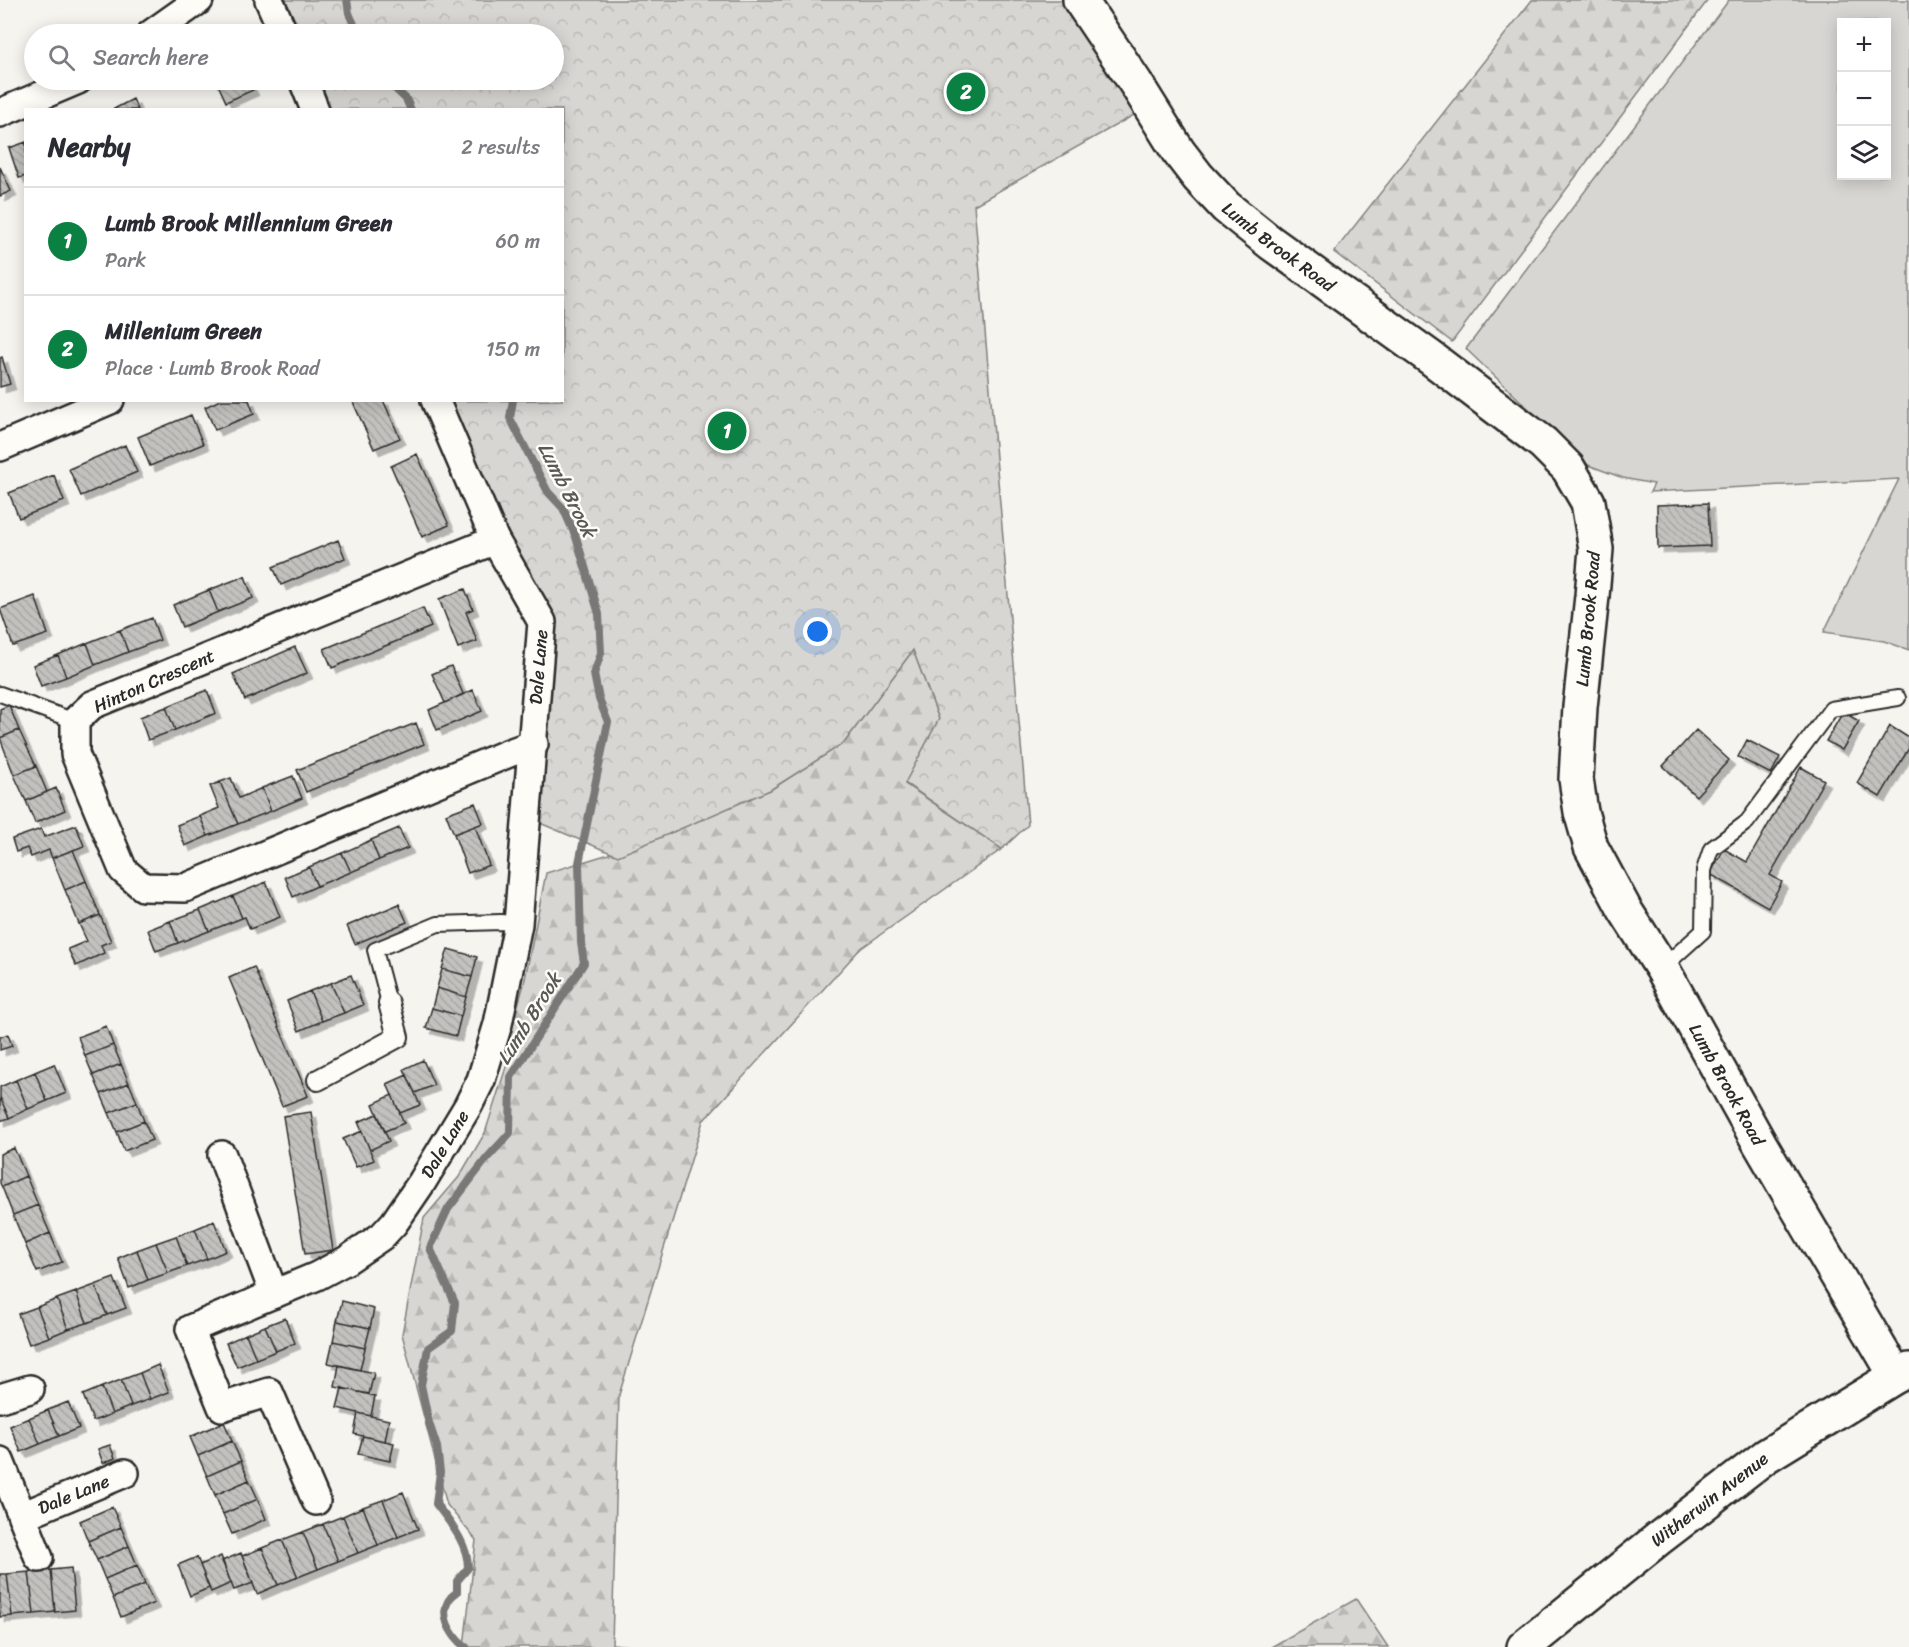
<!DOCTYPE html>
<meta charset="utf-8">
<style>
:root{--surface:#fff;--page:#f2f2f3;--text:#2b2b33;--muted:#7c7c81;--line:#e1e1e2;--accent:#0b8043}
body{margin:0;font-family:Sriracha,sans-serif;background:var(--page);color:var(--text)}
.controls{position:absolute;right:18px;top:18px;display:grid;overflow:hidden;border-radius:0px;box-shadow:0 3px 15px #0003}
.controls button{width:54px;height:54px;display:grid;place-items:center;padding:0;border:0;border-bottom:2px solid var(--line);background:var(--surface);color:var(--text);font:30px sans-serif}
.you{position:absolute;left:818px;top:632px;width:21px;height:21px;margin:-15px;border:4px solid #fff;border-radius:50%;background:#1a73e8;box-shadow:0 0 0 9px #1a73e833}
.badge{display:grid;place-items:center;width:39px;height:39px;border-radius:50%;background:var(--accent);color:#fff;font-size:20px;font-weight:700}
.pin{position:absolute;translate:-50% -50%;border:3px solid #fff;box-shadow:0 2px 6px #0006}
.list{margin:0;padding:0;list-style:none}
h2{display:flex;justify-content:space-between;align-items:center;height:78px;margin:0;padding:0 24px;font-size:26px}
h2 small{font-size:20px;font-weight:400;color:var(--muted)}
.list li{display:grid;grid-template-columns:39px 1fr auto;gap:18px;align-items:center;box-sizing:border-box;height:108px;padding:0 24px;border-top:2px solid var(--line)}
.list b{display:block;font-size:22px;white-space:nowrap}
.list p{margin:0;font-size:20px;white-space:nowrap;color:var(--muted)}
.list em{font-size:20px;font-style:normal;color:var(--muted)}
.icon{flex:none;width:33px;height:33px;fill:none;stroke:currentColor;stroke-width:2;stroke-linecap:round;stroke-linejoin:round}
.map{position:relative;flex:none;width:1909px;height:1647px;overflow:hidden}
.search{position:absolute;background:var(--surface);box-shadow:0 3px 15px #0003;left:24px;top:24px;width:540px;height:66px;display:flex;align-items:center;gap:15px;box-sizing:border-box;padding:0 21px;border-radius:33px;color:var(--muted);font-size:22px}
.panel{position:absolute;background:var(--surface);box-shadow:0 3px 15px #0003;left:24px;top:108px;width:540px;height:294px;border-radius:0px}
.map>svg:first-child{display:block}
.grass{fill:#d7d6d2;stroke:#81807e;stroke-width:1.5;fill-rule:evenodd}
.forest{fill:url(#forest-firs);stroke:#81807e;stroke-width:1.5}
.park{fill:url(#park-crowns);stroke:#81807e;stroke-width:1.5}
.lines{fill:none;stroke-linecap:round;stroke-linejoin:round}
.stream{stroke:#797877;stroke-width:8}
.building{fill:url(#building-back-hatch);stroke:#2b2b2b;stroke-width:1.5;filter:url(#shadow)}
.service-casing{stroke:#2b2b2b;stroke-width:18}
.pedestrian-casing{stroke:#2b2b2b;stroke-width:24}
.minor-casing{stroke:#2b2b2b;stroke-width:32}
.tertiary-casing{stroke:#2b2b2b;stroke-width:38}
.service{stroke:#fdfcf7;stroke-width:14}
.pedestrian{stroke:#fdfcf7;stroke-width:20}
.minor{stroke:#fdfcf7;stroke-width:27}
.tertiary{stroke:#fdfcf7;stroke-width:33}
.labels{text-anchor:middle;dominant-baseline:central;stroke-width:5;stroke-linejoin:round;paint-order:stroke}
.street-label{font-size:18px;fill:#2b2b2b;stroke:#fdfcf7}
.water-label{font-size:20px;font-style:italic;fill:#585857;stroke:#fdfcf7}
</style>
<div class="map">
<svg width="1909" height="1647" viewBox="0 0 1909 1647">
<defs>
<pattern id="forest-firs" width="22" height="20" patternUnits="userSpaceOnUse" patternTransform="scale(1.5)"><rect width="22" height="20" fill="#d7d6d2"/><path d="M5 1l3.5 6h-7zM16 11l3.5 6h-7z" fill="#b9b8b4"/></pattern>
<pattern id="park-crowns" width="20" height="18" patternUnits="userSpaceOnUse" patternTransform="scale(1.5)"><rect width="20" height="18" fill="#d7d6d2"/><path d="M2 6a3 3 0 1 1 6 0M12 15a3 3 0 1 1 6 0" fill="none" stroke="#b9b8b4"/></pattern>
<pattern id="building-back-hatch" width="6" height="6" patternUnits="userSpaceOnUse" patternTransform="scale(1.5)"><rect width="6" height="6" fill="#c2c1be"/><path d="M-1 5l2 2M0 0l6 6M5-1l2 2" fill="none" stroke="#a7a6a3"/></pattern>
<filter id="shadow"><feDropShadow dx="5.5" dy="5.5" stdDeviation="0" flood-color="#0004"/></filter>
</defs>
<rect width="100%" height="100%" fill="#f5f4ef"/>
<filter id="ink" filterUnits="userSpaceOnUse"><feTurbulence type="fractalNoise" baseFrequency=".0167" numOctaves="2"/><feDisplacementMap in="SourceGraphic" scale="12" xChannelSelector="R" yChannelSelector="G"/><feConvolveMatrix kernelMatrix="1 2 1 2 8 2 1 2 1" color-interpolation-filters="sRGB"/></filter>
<g filter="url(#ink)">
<path class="grass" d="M 1729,0 L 1909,0 L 1909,650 L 1884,641 L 1824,632 L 1899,479 L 1650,492 L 1654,484 L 1623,478 L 1588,465 L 1466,349 ZM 1842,22 L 1886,22 L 1886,176 L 1842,176 Z"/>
<path class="forest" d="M 1532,0 L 1708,0 L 1452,342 L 1334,252 Z
M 913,650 L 939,719 L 905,784 L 1002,849 L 860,949 L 703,1121 L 619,1395 L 612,1644 L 640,1647 L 464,1647 L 476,1540 L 447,1505 L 402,1334 L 424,1218 L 459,1177 L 485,1133 L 508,1061 L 508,1040 L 524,984 L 546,873 L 619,851 L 770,790 L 844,743 Z
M 1356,1599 L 1388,1647 L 1271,1647 Z"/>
<path class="park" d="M 269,0 L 1083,0 L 1150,106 L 974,205 L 1028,825 L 1002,849 L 905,783 L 939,719 L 913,650 L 844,743 L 770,790 L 618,856 L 528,818 L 542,622 L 446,401 L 562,400 L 562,110 L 316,109 L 303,80 L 554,80 L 554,34 L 284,34 Z"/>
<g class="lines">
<path class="stream" d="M 347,0 L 349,13 L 358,34
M 386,80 L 406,99 L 411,110
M 466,1647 C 460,1644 457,1640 453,1634 C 443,1619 441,1603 457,1592 L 457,1581 L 468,1568 C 468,1543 450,1523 436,1504 L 440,1472 L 437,1447 L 429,1423 L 421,1385 L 428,1348 L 452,1331 L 455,1303 L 430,1248 L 448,1209 L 487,1158 L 510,1133 L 511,1077 L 584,963 L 581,943 L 579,863 L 608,722 L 599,699 L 594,674 L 601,653 L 599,614 L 576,537 L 563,508 L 548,492 L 510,418 L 513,400"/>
</g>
<path class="building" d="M 216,80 L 248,80 L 253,90 L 226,102 Z
M 133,99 L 138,110 L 112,110 Z
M 26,142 L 26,176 L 19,178 L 9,148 Z
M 0,167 L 11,191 L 0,196 Z
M 2,357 L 10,384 L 0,387 L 0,358 Z
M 220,400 L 249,400 L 254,414 L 215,430 L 205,407 Z
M 356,400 L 383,400 L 400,438 L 374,449 L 353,402 Z
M 191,415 L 203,444 L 150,466 L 138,437 Z
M 125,445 L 137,472 L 81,496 L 69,469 Z
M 417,454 L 449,525 L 422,537 L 391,466 Z
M 54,475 L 64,501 L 19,518 L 9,493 Z
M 1708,503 L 1710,546 L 1658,548 L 1657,505 Z
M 338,540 L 345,558 L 281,585 L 273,567 Z
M 245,576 L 253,598 L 218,612 L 209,590 Z
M 465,589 L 473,609 L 466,612 L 477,641 L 458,648 L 439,599 Z
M 209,590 L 218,612 L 182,627 L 173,605 Z
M 35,596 L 48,634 L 13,646 L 0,609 Z
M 423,608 L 431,627 L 332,668 L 324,649 Z
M 152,618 L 160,640 L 128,652 L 120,630 Z
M 120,630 L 128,652 L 95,665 L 87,643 Z
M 87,643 L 95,665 L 66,677 L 58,655 Z
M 295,647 L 307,673 L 245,700 L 233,674 Z
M 58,655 L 66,677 L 41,686 L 33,665 Z
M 451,666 L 463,694 L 445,703 L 432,674 Z
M 207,690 L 216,713 L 175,730 L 166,707 Z
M 473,690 L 482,711 L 437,730 L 429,710 Z
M 9,705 L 19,730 L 0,738 L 0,709 Z
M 166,707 L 175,730 L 148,740 L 140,717 Z
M 1843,712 L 1859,721 L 1842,750 L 1826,741 Z
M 416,723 L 424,744 L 306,792 L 297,770 Z
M 1890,726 L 1909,738 L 1909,748 L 1880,797 L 1857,783 Z
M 19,730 L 36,766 L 14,775 L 0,738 Z
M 1696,730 L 1729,760 L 1696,796 L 1663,766 Z
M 1747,740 L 1780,757 L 1771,774 L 1738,757 Z
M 36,766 L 47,792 L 26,801 L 14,775 Z
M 1801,767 L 1824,780 L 1770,875 L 1782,882 L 1768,907 L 1710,874 L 1724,849 L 1747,862 Z
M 293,776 L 302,798 L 271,811 L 262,788 Z
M 231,778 L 239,798 L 262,788 L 271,811 L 238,824 L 220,782 Z
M 220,782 L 238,824 L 208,836 L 200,816 L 219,808 L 210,786 Z
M 56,788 L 65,810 L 35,823 L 26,801 Z
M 475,803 L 483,823 L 454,834 L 446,814 Z
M 200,816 L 208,836 L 185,846 L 177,825 Z
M 76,825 L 84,846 L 52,858 L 49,850 L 31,857 L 27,848 L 16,852 L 12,839 L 41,829 L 44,837 Z
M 475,826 L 489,865 L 468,873 L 454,834 Z
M 399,828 L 408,848 L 379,860 L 371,840 Z
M 371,840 L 379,860 L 351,872 L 342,853 Z
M 73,850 L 86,881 L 65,890 L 52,858 Z
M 342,853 L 351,872 L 317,886 L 309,867 Z
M 309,867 L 317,886 L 293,897 L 285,877 Z
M 86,881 L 100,915 L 79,924 L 65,890 Z
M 266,882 L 280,917 L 250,929 L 245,917 L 242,918 L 233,896 Z
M 233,896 L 242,918 L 209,931 L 200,910 Z
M 399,904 L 407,922 L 355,944 L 347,926 Z
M 200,910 L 209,931 L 178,943 L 170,921 Z
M 100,915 L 111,941 L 101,945 L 104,953 L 76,966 L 68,949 L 87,941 L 79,924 Z
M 170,921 L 178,943 L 156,951 L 148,930 Z
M 448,949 L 477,957 L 472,977 L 442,969 Z
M 254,967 L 308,1096 L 282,1106 L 229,978 Z
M 442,969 L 472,977 L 466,997 L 437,988 Z
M 351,975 L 363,1005 L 344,1013 L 331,983 Z
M 331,983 L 344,1013 L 322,1021 L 310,991 Z
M 437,988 L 466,997 L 461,1016 L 432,1008 Z
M 310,991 L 322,1021 L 299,1031 L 287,1001 Z
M 432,1008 L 461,1016 L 456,1036 L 426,1028 Z
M 106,1026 L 113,1045 L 85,1056 L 78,1037 Z
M 8,1034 L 12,1046 L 0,1050 L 0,1037 Z
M 113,1045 L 121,1064 L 93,1075 L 85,1056 Z
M 423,1060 L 434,1085 L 415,1093 L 404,1069 Z
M 54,1064 L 66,1093 L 47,1101 L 35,1072 Z
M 121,1064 L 129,1083 L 101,1094 L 93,1075 Z
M 35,1072 L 47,1101 L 28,1109 L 16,1080 Z
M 407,1075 L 420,1105 L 400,1113 L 387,1084 Z
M 16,1080 L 28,1109 L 9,1118 L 0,1097 L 0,1087 Z
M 129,1083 L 137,1102 L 109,1113 L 101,1094 Z
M 392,1095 L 404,1123 L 385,1131 L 373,1104 Z
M 0,1097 L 9,1118 L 0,1121 Z
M 137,1102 L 144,1121 L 117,1132 L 109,1113 Z
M 311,1112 L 333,1250 L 305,1254 L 283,1116 Z
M 377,1114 L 389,1141 L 370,1150 L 358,1122 Z
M 144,1121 L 152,1140 L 124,1151 L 117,1132 Z
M 362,1131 L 374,1160 L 356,1167 L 343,1139 Z
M 14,1148 L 26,1176 L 2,1187 L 0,1183 L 0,1154 Z
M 26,1176 L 38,1205 L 13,1215 L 2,1187 Z
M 38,1205 L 50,1233 L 25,1244 L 13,1215 Z
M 214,1221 L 226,1251 L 207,1259 L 195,1229 Z
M 195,1229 L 207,1259 L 187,1266 L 176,1236 Z
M 50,1233 L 62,1262 L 37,1272 L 25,1244 Z
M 176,1236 L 187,1266 L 168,1273 L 156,1243 Z
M 156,1243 L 168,1273 L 148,1280 L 137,1250 Z
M 137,1250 L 148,1280 L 129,1288 L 118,1258 Z
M 114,1278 L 126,1308 L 107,1315 L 95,1285 Z
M 95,1285 L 107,1315 L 87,1323 L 76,1292 Z
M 76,1292 L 87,1323 L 68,1329 L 57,1299 Z
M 57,1299 L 68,1329 L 49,1337 L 37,1307 Z
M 342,1301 L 374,1309 L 370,1328 L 337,1321 Z
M 37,1307 L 49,1337 L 29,1344 L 18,1314 Z
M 285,1318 L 295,1343 L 276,1351 L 265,1326 Z
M 337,1321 L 370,1328 L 365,1348 L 333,1341 Z
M 265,1326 L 276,1351 L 256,1359 L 246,1334 Z
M 246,1334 L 256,1359 L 237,1367 L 226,1343 Z
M 333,1341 L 365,1348 L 360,1370 L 328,1363 Z
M 158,1365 L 169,1392 L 150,1399 L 140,1373 Z
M 339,1365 L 374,1373 L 369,1394 L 335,1387 Z
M 140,1373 L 150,1399 L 131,1406 L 121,1380 Z
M 121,1380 L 131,1406 L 112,1414 L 102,1387 Z
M 102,1387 L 112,1414 L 93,1421 L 83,1395 Z
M 342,1388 L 375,1396 L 371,1416 L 337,1408 Z
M 68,1402 L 79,1428 L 59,1436 L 48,1410 Z
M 48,1410 L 59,1436 L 40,1444 L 29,1418 Z
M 358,1413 L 389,1420 L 385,1441 L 354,1434 Z
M 29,1418 L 40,1444 L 21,1452 L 10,1426 Z
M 224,1422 L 232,1441 L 198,1456 L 190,1437 Z
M 363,1436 L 394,1443 L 390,1461 L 358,1454 Z
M 232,1441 L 241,1461 L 207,1476 L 198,1456 Z
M 110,1445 L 115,1458 L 103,1463 L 98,1449 Z
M 241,1461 L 249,1480 L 215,1495 L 207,1476 Z
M 249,1480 L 258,1499 L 223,1514 L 215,1495 Z
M 403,1492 L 418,1529 L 398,1537 L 383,1500 Z
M 258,1499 L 266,1519 L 232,1534 L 223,1514 Z
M 383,1500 L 398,1537 L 378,1545 L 363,1507 Z
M 112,1507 L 121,1527 L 88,1541 L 80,1521 Z
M 363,1507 L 378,1545 L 358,1553 L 343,1516 Z
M 343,1516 L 358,1553 L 338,1561 L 323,1524 Z
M 323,1524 L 338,1561 L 318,1569 L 303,1532 Z
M 121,1527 L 129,1546 L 97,1560 L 88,1541 Z
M 303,1532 L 318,1569 L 298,1577 L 282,1540 Z
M 282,1540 L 298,1577 L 278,1585 L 262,1548 Z
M 129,1546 L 137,1565 L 105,1579 L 97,1560 Z
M 262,1548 L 278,1585 L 257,1594 L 242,1556 Z
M 241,1553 L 253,1583 L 234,1590 L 222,1561 Z
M 221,1556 L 231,1583 L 211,1592 L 200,1565 Z
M 197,1557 L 209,1588 L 190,1596 L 178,1565 Z
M 137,1565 L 145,1584 L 113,1598 L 105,1579 Z
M 71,1568 L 75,1610 L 55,1612 L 51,1570 Z
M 51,1570 L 55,1612 L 34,1614 L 29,1572 Z
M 29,1572 L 34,1614 L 12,1616 L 7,1574 Z
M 0,1574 L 7,1574 L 12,1616 L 0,1617 Z
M 145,1584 L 154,1603 L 121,1617 L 113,1598 Z"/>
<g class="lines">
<defs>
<path id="service" d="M 0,694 L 75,721
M 1662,968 L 1703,931 L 1704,870 L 1711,849 L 1747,822 L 1831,709 L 1898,698
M 389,1003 L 375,950 L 438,924 L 501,922 L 518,924"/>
<path id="pedestrian" d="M 318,1080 L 398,1037 L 389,1003"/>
<g id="minor">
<path d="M 269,0 L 284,34"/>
<path d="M 151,34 L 199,0"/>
<path d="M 303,80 L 315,110"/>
<path d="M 0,113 L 78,80"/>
<path d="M 0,447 L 110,400"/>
<path d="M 495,540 L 92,705 L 75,721 L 75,754 L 123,870 L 143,887 L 185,888 L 509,753 L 534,744"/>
<path d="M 222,1155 L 274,1294"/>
<path d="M 0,1398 L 30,1389"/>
<path d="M 0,1461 L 39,1558"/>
<path id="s1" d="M 316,1501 L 269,1392 L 222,1407 L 190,1329 L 317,1276 L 347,1260 L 382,1236 L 394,1223 L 422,1182 L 468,1106 L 481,1080 L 498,1024 L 518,924 L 542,622 L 495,540 L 435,400"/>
<path id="s2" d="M 22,1516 L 125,1473"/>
</g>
<g id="tertiary">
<path id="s3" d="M 1080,0 L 1135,82 L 1178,151 L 1198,177 L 1226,207 L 1271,243 L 1431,358 L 1543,443 L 1568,468 L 1588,502 L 1596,549 L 1592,596 L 1580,707 L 1576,779 L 1581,812 L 1591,847 L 1625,910 L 1662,968 L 1760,1144 L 1896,1376"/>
<path id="s4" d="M 1524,1647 L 1658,1539 L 1766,1456 L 1896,1376 L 1909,1370"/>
</g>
</defs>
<use href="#service" class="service-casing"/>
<use href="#pedestrian" class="pedestrian-casing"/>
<use href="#minor" class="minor-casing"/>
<use href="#tertiary" class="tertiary-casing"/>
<use href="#service" class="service"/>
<use href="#pedestrian" class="pedestrian"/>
<use href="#minor" class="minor"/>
<use href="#tertiary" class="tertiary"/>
</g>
</g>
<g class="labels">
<g class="street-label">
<text stroke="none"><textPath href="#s3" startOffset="320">Lumb Brook Road</textPath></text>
<text transform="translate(1588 619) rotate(-85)">Lumb Brook Road</text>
<text stroke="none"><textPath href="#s1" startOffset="1070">Dale Lane</textPath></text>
<text transform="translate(154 681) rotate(-24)">Hinton Crescent</text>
<text stroke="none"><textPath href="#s3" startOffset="1346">Lumb Brook Road</textPath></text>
<text stroke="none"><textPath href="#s1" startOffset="578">Dale Lane</textPath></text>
<text stroke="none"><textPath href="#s2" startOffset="56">Dale Lane</textPath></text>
<text stroke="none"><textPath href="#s4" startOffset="237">Witherwin Avenue</textPath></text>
</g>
<g class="water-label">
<text transform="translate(567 490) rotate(63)">Lumb Brook</text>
<text transform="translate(529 1019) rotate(-58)">Lumb Brook</text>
</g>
</g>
</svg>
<div class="controls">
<button>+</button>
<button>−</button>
<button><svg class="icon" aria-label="layers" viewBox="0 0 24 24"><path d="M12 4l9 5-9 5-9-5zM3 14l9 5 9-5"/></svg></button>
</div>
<div class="you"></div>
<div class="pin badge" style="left:727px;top:431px">1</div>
<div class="pin badge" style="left:966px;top:92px">2</div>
<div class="search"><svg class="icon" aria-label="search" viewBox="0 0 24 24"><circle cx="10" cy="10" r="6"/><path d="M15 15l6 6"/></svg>Search here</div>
<section class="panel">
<h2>Nearby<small>2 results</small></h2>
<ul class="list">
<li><span class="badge">1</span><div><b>Lumb Brook Millennium Green</b><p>Park</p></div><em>60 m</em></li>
<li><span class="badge">2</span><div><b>Millenium Green</b><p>Place · Lumb Brook Road</p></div><em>150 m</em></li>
</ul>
</section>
</div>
